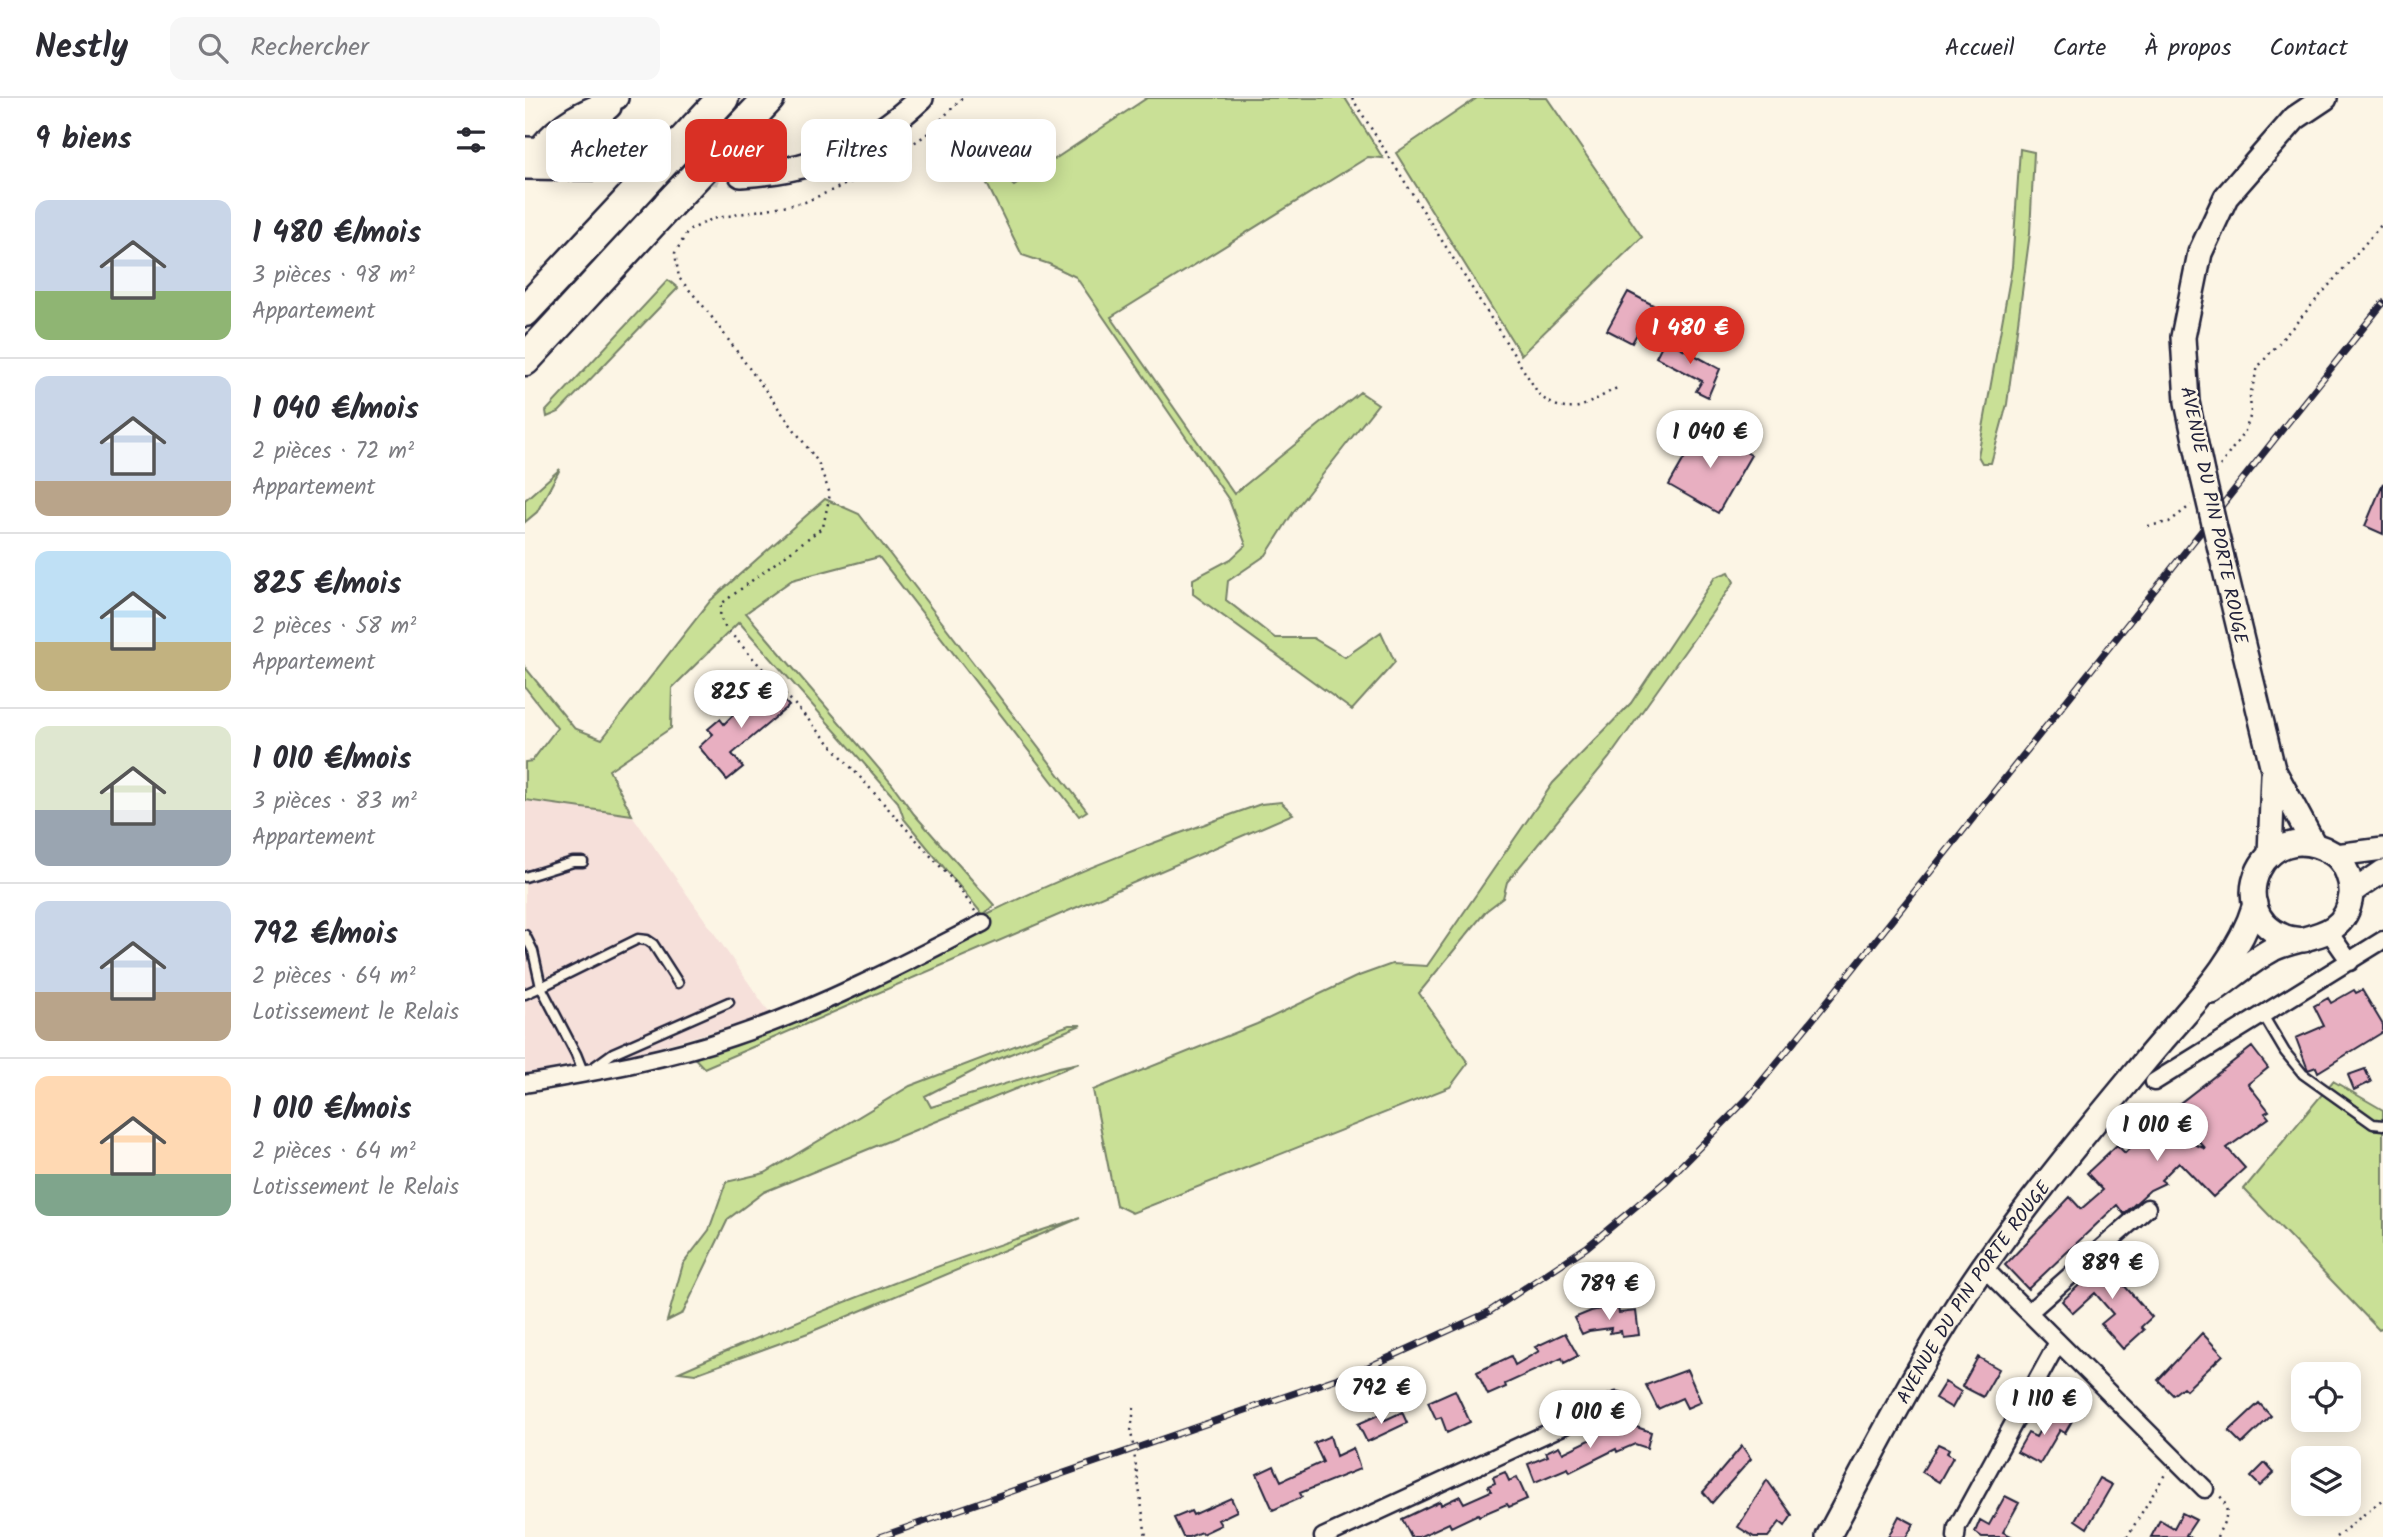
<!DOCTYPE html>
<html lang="fr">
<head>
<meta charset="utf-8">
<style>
	:root { --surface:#fff; --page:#f7f7f7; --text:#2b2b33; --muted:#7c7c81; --line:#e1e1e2; --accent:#d93025 }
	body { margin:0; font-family:Kalam,sans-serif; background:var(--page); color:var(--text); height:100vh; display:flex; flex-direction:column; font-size:26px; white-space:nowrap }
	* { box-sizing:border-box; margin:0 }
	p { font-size:23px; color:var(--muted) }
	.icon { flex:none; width:38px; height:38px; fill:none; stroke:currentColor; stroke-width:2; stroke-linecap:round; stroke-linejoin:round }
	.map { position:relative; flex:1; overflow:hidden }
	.details { display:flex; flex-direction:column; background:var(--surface); width:525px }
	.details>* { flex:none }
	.hud { position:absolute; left:21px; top:21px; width:665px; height:63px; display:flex; gap:14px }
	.controls { position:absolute; left:1766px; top:1264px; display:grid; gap:14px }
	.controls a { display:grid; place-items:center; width:70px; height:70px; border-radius:14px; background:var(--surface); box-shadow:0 4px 18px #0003; font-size:35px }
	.price { position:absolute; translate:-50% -60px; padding:0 16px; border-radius:24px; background:#fff; color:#222; font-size:23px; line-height:46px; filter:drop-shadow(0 2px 4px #0008) }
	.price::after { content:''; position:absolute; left:50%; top:42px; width:21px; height:16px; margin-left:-10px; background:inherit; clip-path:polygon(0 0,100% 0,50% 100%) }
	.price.current { background:var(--accent); color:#fff }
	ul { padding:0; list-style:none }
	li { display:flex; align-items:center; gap:21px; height:175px; padding:0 35px }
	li+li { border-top:2px solid var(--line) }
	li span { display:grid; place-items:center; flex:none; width:196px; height:140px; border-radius:14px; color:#555 }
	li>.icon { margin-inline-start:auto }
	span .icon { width:84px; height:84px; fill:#fffc; stroke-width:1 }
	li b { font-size:30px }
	h2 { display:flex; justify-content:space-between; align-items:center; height:84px; padding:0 35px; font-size:30px }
	.tag { padding:0 24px; border-radius:14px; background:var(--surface); box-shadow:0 4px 18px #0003; font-size:24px; line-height:63px }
	.tag.current { background:var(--accent); color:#fff }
	header { display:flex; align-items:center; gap:42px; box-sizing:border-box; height:98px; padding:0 35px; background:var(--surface); border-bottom:2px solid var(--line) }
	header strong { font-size:33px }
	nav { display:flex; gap:38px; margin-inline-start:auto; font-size:24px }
	.search { width:490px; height:63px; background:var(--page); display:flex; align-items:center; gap:18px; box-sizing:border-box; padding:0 24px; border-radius:14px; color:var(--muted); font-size:26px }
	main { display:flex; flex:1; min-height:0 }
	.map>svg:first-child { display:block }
	.built { fill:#f6e0da }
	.green { fill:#c9e096; stroke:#768168; stroke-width:2 }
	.building { fill:#e8afc1; stroke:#22223b; stroke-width:2 }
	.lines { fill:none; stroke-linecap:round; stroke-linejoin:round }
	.secondary-tunnel { stroke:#d0cbc3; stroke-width:23; stroke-dasharray:23 11; stroke-linecap:butt }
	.service-casing { stroke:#22223b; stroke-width:13 }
	.minor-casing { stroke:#22223b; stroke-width:21 }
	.tertiary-casing { stroke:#22223b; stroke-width:26 }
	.secondary-casing { stroke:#22223b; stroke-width:28 }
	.motorway-casing { stroke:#22223b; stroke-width:35 }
	.path { stroke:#22223b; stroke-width:2.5; stroke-dasharray:2 5; stroke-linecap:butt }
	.service { stroke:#fcf5e5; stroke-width:8 }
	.minor { stroke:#fcf5e5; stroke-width:16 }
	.tertiary { stroke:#fcf5e5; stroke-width:21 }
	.secondary { stroke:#fcf5e5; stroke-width:23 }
	.motorway { stroke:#fcf5e5; stroke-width:30 }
	.rail-casing { stroke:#22223b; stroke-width:7 }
	.rail { stroke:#fcf5e5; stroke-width:4.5; stroke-dasharray:13; stroke-linecap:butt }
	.secondary-bridge-casing { stroke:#22223b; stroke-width:28; stroke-linecap:butt }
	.motorway-bridge-casing { stroke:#22223b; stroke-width:35; stroke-linecap:butt }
	.secondary-bridge { stroke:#fcf5e5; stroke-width:23 }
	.motorway-bridge { stroke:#fcf5e5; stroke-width:30 }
	.labels { text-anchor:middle; stroke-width:5; stroke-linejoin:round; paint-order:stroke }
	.street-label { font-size:19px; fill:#22223b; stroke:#fcf5e5 }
</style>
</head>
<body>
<header>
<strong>Nestly</strong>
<div class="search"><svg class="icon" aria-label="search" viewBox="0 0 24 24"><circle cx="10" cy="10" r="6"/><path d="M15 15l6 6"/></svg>Rechercher</div>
<nav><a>Accueil</a><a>Carte</a><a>À propos</a><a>Contact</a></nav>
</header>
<main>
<section class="details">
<h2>9 biens<svg class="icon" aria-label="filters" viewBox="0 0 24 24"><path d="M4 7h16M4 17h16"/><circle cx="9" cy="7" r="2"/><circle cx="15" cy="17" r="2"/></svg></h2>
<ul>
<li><span style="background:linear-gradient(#c9d6e8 65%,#8fb573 0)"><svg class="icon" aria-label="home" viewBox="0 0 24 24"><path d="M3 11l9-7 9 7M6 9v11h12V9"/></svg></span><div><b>1 480 €/mois</b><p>3 pièces · 98 m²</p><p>Appartement</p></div></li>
<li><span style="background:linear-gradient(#c9d6e8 75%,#b9a48a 0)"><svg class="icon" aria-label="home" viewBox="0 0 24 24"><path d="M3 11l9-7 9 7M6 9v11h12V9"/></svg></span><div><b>1 040 €/mois</b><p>2 pièces · 72 m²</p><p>Appartement</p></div></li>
<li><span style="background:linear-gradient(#bfe0f5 65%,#c2b280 0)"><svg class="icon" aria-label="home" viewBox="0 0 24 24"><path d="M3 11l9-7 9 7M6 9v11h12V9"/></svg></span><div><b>825 €/mois</b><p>2 pièces · 58 m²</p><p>Appartement</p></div></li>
<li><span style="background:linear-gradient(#dfe7d0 60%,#9aa5b1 0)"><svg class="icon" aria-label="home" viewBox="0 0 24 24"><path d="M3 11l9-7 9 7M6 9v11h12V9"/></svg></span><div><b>1 010 €/mois</b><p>3 pièces · 83 m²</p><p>Appartement</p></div></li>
<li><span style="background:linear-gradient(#c9d6e8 65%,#b9a48a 0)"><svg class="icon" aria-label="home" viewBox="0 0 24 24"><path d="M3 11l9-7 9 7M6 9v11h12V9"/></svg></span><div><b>792 €/mois</b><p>2 pièces · 64 m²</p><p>Lotissement le Relais</p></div></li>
<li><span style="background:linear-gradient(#ffd9b3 70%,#7fa58c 0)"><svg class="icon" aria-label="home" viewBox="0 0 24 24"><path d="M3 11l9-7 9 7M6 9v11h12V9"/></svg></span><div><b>1 010 €/mois</b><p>2 pièces · 64 m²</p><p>Lotissement le Relais</p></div></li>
</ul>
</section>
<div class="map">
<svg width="1858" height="1439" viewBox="0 0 1858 1439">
	<rect width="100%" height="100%" fill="#fcf5e5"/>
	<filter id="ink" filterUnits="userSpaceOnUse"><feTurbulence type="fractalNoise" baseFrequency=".0143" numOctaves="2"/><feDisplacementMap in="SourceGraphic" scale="14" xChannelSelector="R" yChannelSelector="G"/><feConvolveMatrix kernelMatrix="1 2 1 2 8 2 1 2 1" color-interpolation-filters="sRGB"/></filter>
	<g filter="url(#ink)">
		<path class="built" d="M0 702 107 717 246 917 90 961 38 968 0 977Z"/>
		<path class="green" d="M622 0H820L858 60 843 59 586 219 709 396 835 294 853 306 769 413 741 457 703 483 701 502 750 540H788L820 559 856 534 870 564 827 612 668 496V481L706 461 721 447 704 402 551 179 524 166 497 157 442 45 489 88Z
			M952 0H1022L1117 139 996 257 871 55Z
			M1495 51 1509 54 1505 135 1482 306 1466 365H1457L1453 358 1487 169Z
			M143 182 153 190 34 314 22 319 21 313Z
			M35 371 12 414 0 424V402Z
			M300 401 334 416 562 713 554 718 354 459 267 482 221 515 367 686 389 716 469 807 458 817 379 721 373 704 214 524 147 590 146 630 84 672 107 717 0 702V664L7 663 32 630 0 589V569L49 630 77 641 186 502Z
			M1204 474 1209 484 1084 660 982 784 978 800 961 813 894 895 943 965 925 989 607 1115 591 1107 568 992 732 926 831 879 867 866 902 868 1028 685 1106 605 1190 479Z
			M756 704 768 716 179 970 165 955 458 833 462 816C551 772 643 739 736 706Z
			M544 927H556L466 964 400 998 406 1009 534 969 554 965 239 1094 203 1121 158 1215 142 1223 158 1166 184 1132 201 1084 240 1075 385 988Z
			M1808 983 1858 1012V1230L1854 1232 1719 1091Z
			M555 1120 283 1235 170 1276 154 1274C285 1216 418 1163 555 1120Z"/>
		<path class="building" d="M1103 194 1128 207 1107 245 1082 232Z
			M1140 241 1195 271 1183 299 1171 293 1177 283 1131 259Z
			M1177 329 1226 357 1193 415 1144 387Z
			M1858 385V436L1840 428Z
			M240 589 247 597 251 594 264 608 207 656 218 669 202 682 174 649 188 636 183 631 195 621 199 626 233 592Z
			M1829 892 1831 895 1837 892 1858 927V934L1793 974 1791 969 1783 972 1771 940 1799 928 1789 908 1803 900 1806 905Z
			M1727 949 1743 970 1723 986 1744 1013 1740 1015 1744 1020 1702 1050 1720 1070 1688 1099 1654 1064 1636 1082 1640 1085 1625 1092 1599 1116 1592 1107 1503 1191 1480 1167 1545 1099 1556 1111 1578 1092 1562 1075 1592 1047 1600 1055 1626 1028 1681 1051 1646 1012Z
			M1840 971 1846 984 1829 992 1823 977Z
			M1593 1151 1604 1163 1590 1177 1627 1219 1616 1229 1619 1232 1598 1251 1576 1226 1588 1216 1570 1195 1548 1215 1537 1203Z
			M1084 1209 1085 1211 1093 1210 1094 1215 1111 1213 1114 1237 1097 1239 1096 1233 1085 1235 1086 1230 1064 1233 1057 1236 1049 1220 1066 1213Z
			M1040 1235 1053 1258 1039 1265 1037 1260 980 1286 981 1289 963 1297 952 1274 986 1258 990 1267 1014 1253 1010 1249Z
			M1677 1235 1698 1257 1661 1292 1658 1289 1648 1297 1633 1282Z
			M1453 1259 1474 1271 1458 1299 1437 1288Z
			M1162 1272 1176 1304 1162 1310 1157 1300 1133 1311 1121 1287Z
			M1420 1284 1436 1294 1427 1310 1410 1300Z
			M930 1292 945 1324 922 1335 916 1319 911 1321 903 1304Z
			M1734 1305 1746 1318 1717 1346 1704 1333Z
			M1526 1312 1547 1323 1540 1335 1535 1332 1515 1366 1492 1354 1503 1335 1511 1339Z
			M877 1314 882 1325 842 1344 833 1326 858 1315 860 1322Z
			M1094 1323 1126 1334 1122 1350 1110 1346 1092 1354 1091 1351 1045 1374 1043 1370 1010 1384 1003 1366 1023 1358 1021 1354 1034 1348 1038 1355 1069 1340 1071 1333Z
			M805 1338 811 1358 828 1350 835 1371 775 1395 777 1399 748 1412 732 1376 749 1368 756 1383 798 1364 789 1345Z
			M1413 1346 1424 1351 1422 1355 1428 1359 1414 1384 1397 1374Z
			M1217 1348 1226 1361 1187 1405 1178 1394Z
			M1740 1365 1749 1375 1735 1388 1726 1379Z
			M980 1374 984 1383 992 1379 1002 1401 984 1409 982 1406 954 1418 953 1416 926 1429 924 1425 894 1439H886L877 1421 915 1403 916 1407 935 1398 939 1405 966 1393 963 1388 970 1385 968 1379Z
			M1574 1380 1587 1387 1562 1430 1550 1422Z
			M1242 1382 1267 1417 1260 1428 1255 1424 1243 1439H1229L1213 1429Z
			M1480 1398 1494 1405 1478 1434 1488 1439H1457L1450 1434 1455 1422 1464 1427Z
			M706 1400 712 1413 693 1422 696 1427 677 1436 676 1434 664 1439H658L649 1420 666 1413 668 1417Z
			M1657 1415 1671 1422 1661 1437 1664 1439H1626L1635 1422 1649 1430Z
			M1374 1418 1389 1426 1381 1439H1363Z"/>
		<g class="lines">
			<path class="secondary-tunnel" d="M69 70 216 77"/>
			<defs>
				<path id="service" d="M0 779 48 764H58
					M0 837 8 853 16 889 113 841 122 842 128 846 153 885
					M0 896 16 889 51 956 59 976 88 955 204 904
					M1738 917 1760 954 1778 976 1848 1026 1858 1027"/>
				<path id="minor" d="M1804 834 1825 864
					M1629 984 1858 842
					M0 986C69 974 140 962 207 939 294 910 377 867 458 825
					M1458 1169 1680 1391
					M1504 1214 1622 1110
					M798 1439 1092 1303
					M1431 1439 1432 1429 1533 1244"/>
				<path id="tertiary" d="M13 51C37 22 57 13 92 0
					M50 52 61 29 85 9
					M1811 757 1858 751
					M1826 795 1858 773"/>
				<g id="secondary">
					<path d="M0 51 110 55"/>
					<path d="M0 69 69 70"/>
					<path d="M216 77C289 73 344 49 396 0"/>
					<path d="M1677 375 1662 304 1658 239 1675 155 1701 99 1770 20 1800 0"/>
					<path d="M1699 468 1748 671 1788 745"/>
					<path d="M1745 757 1748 677"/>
					<path d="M1687 894C1707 880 1727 862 1748 851 1779 836 1821 843 1826 797 1827 783 1820 763 1807 755 1738 714 1697 813 1758 838 1764 841 1772 841 1779 842"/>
					<path id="s1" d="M1303 1439C1352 1348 1399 1254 1458 1169 1510 1095 1568 1026 1625 957 1664 910 1712 866 1730 806"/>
				</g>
				<path id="motorway" d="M171 29 198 0
					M215 31 244 0
					M0 213 103 103
					M0 262 144 106"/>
			</defs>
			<use href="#service" class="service-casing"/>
			<use href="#minor" class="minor-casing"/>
			<use href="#tertiary" class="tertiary-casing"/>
			<use href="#secondary" class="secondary-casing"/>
			<use href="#motorway" class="motorway-casing"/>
			<path class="path" d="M437 0 401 37 333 81 280 104 187 121 163 133 150 155 154 180 180 210 293 364 305 396 298 429 196 506 195 519 200 529 431 786 450 813
				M827 0 1015 298C1047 322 1060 306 1092 290
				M1695 368 1720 333 1726 316 1725 297 1733 269 1858 125
				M1623 428 1644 424 1666 407
				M609 1310 606 1333 621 1439
				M1602 1439 1642 1373
				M1692 1439C1699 1422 1708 1415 1695 1398
				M1811 1439 1858 1401"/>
			<use href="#service" class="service"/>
			<use href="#minor" class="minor"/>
			<use href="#tertiary" class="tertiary"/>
			<use href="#secondary" class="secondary"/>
			<use href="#motorway" class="motorway"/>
			<defs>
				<path id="rail" d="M355 1439 839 1271 962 1215 1062 1149 1140 1084 1223 1000 1293 915 1858 205"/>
			</defs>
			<use href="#rail" class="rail-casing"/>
			<use href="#rail" class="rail"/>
			<defs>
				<path id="secondary-bridge" d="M1677 375 1699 468"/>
				<path id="motorway-bridge" d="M103 103 171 29
					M144 106 215 31"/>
			</defs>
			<use href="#secondary-bridge" class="secondary-bridge-casing"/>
			<use href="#motorway-bridge" class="motorway-bridge-casing"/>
			<use href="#secondary-bridge" class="secondary-bridge"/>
			<use href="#motorway-bridge" class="motorway-bridge"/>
		</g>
	</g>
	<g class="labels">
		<g class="street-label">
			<text transform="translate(1690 417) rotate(78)" y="7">AVENUE DU PIN PORTE ROUGE</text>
			<text dy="7" stroke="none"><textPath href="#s1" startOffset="285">AVENUE DU PIN PORTE ROUGE</textPath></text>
		</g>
	</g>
</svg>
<div class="controls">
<a><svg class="icon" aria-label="locate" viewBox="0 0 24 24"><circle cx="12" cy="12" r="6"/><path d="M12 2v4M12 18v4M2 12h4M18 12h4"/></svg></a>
<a><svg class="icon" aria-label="layers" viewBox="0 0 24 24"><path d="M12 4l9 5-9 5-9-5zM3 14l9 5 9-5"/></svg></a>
</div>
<b class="price current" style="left:1165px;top:268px">1 480 €</b>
<b class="price" style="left:1185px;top:372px">1 040 €</b>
<b class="price" style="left:216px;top:632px">825 €</b>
<b class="price" style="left:1632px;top:1065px">1 010 €</b>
<b class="price" style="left:1587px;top:1203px">889 €</b>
<b class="price" style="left:1084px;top:1224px">789 €</b>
<b class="price" style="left:856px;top:1328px">792 €</b>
<b class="price" style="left:1519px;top:1339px">1 110 €</b>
<b class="price" style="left:1065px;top:1352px">1 010 €</b>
<div class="hud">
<a class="tag">Acheter</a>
<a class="tag current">Louer</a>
<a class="tag">Filtres</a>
<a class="tag">Nouveau</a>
</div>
</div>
</main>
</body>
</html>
